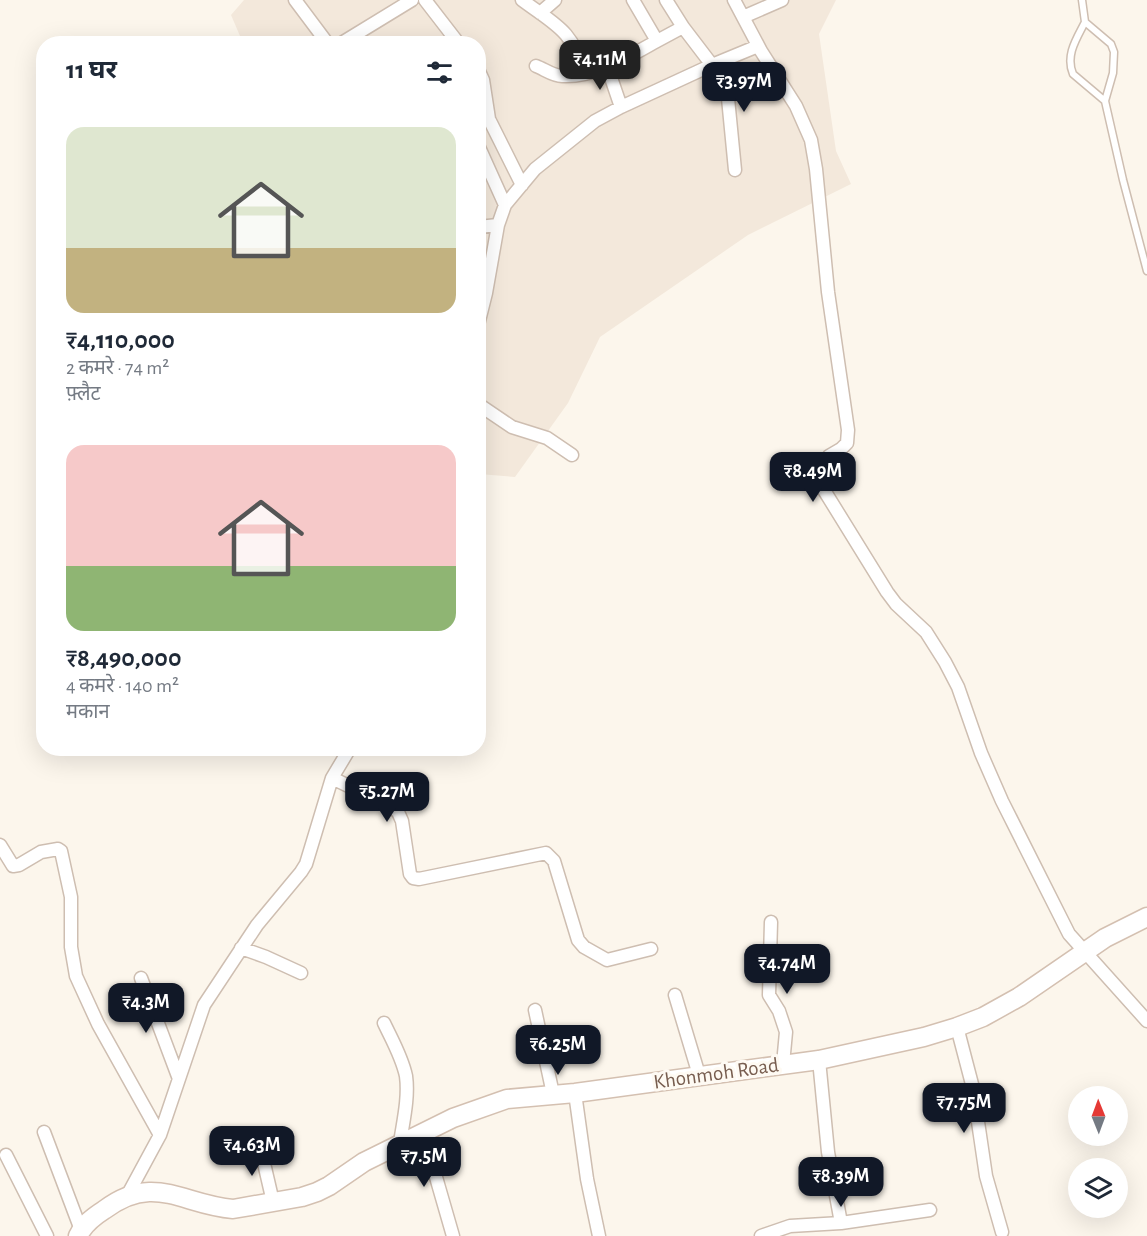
<!DOCTYPE html>
<html lang="hi">
<head>
<meta charset="utf-8">
<style>
	:root { --surface:#fff; --page:#f6f6f7; --text:#1f2937; --muted:#747a83; --accent:#111827 }
	body { margin:0; font-family:"Alegreya Sans","Noto Sans Devanagari",sans-serif; background:var(--page); color:var(--text); height:100vh; display:flex; flex-direction:column; font-size:22px; white-space:nowrap }
	* { box-sizing:border-box; margin:0 }
	p { font-size:20px; color:var(--muted) }
	.icon { flex:none; width:33px; height:33px; fill:none; stroke:currentColor; stroke-width:2; stroke-linecap:round; stroke-linejoin:round }
	.map { position:relative; flex:1; overflow:hidden }
	.details { position:absolute; left:36px; top:36px; width:450px; height:720px; display:flex; flex-direction:column; background:var(--surface); border-radius:24px; box-shadow:0 6px 24px #0002 }
	.details>* { flex:none }
	.needle { width:39px; rotate:359deg }
	.tools { position:absolute; left:1068px; top:1086px; display:grid; gap:12px }
	.tools a { display:grid; place-items:center; width:60px; height:60px; border-radius:50%; background:var(--surface); box-shadow:0 6px 24px #0002; font-size:30px }
	.price { position:absolute; translate:-50% -51px; padding:0 14px; border-radius:12px; background:var(--accent); color:#fff; font-size:20px; line-height:39px; filter:drop-shadow(0 2px 3px #0008) }
	.price::after { content:''; position:absolute; left:50%; top:36px; width:18px; height:14px; margin-left:-9px; background:inherit; clip-path:polygon(0 0,100% 0,50% 100%) }
	.price.on { background:#222; color:#fff }
	ul { padding:0; list-style:none }
	li { display:grid; align-content:center; gap:12px; height:318px; padding:0 30px }
	li span { display:grid; place-items:center; height:186px; border-radius:18px; color:#555 }
	li>.icon { margin-inline-start:auto }
	span .icon { width:108px; height:108px; fill:#fffc; stroke-width:1 }
	li b { font-size:26px }
	h2 { display:flex; justify-content:space-between; align-items:center; height:72px; padding:0 30px; font-size:26px }
	.map>svg:first-child { display:block }
	.residential { fill:#f3e8db }
	.lines { fill:none; stroke-linecap:round; stroke-linejoin:round }
	.lane-casing { stroke:#cebeb1; stroke-width:9 }
	.street-casing { stroke:#cebeb1; stroke-width:15 }
	.secondary-casing { stroke:#d4c0b1; stroke-width:21 }
	.lane { stroke:#fff; stroke-width:6 }
	.street { stroke:#fff; stroke-width:12 }
	.secondary { stroke:#fff; stroke-width:18 }
	.labels { text-anchor:middle; stroke-width:6; stroke-linejoin:round; paint-order:stroke }
	.street-label { font-size:21px; fill:#775d4f; stroke:#fefaf3 }
</style>
</head>
<body>
<div class="map">
<svg width="1147" height="1236" viewBox="0 0 1147 1236">
	<rect width="100%" height="100%" fill="#fcf6ec"/>
	<path class="residential" d="M244 0H836L819 34 836 151 851 184 748 235 600 337 568 403 515 477 479 474 478 44 243 43 231 15Z"/>
	<g class="lines">
		<defs>
			<path id="lane" d="M1082 0 1085 22 1111 44 1114 52 1113 73 1105 101 1123 180 1147 271
				M1085 22C1077 38 1065 55 1073 74L1105 101"/>
			<path id="street" d="M295 0 328 44
				M425 0 459 44
				M522 0C557 26 571 29 585 73
				M633 0 657 41 683 27 712 65
				M666 0 683 27
				M734 0 761 51 796 106 811 140 816 169 828 292 848 430 847 443 841 449 829 456 819 476V482L887 592 896 604 926 632 945 662 958 687 981 753 1002 801 1069 934 1147 1021
				M540 13 555 0
				M743 17 782 0
				M340 44 412 0
				M722 61 727 88 735 170
				M536 66C544 69 553 76 562 76 595 78 630 56 657 41
				M607 66 621 107
				M478 69 483 80 489 119 522 185
				M478 145 505 205
				M478 227 498 225
				M478 325 486 293 498 225 505 205 535 169 595 121 621 107 712 65 758 46
				M478 404 512 427 547 438 572 455
				M332 778 390 806 398 812 402 821 410 874 413 878 419 879 546 853 554 861 578 940 584 947 607 960 651 949
				M0 845 13 866 19 865 41 852 58 849 61 851 71 897V947L76 976 98 1024 160 1135
				M771 922 769 995 779 1011 786 1032 783 1064
				M241 948 266 957 301 973
				M141 978 179 1079
				M675 995 699 1075
				M535 1010 553 1094
				M384 1023C392 1040 402 1057 406 1076 409 1098 403 1122 400 1143
				M957 1027 973 1088 986 1176 1002 1232
				M819 1060 828 1152 841 1223
				M575 1093 587 1179 599 1236
				M44 1132 81 1230
				M423 1132 453 1236
				M260 1146 273 1202
				M6 1155 47 1236
				M127 1196 160 1135 204 1005 257 925 301 872 306 864 332 778 350 748
				M761 1236 790 1226 841 1223 930 1210"/>
			<path id="secondary" d="M78 1236C84 1224 93 1217 104 1210 154 1172 182 1205 233 1209L302 1197 317 1192 329 1186 364 1162 453 1118 507 1099 575 1093 819 1060 924 1037 957 1027 983 1017 1019 997 1105 938 1147 917"/>
		</defs>
		<use href="#lane" class="lane-casing"/>
		<use href="#street" class="street-casing"/>
		<use href="#secondary" class="secondary-casing"/>
		<use href="#lane" class="lane"/>
		<use href="#street" class="street"/>
		<use href="#secondary" class="secondary"/>
	</g>
	<g class="labels">
		<g class="street-label">
			<text transform="translate(716 1073) rotate(-8)" y="7">Khonmoh Road</text>
		</g>
	</g>
</svg>
<div class="tools">
<a><svg class="needle" viewBox="-14 -14 28 28"><path d="M0-13l5 13h-10z" fill="#e53935"/><path d="M0 13l5-13h-10z" fill="#747a83"/></svg></a>
<a><svg class="icon" aria-label="layers" viewBox="0 0 24 24"><path d="M12 4l9 5-9 5-9-5zM3 14l9 5 9-5"/></svg></a>
</div>
<b class="price on" style="left:600px;top:91px">₹4.11M</b>
<b class="price" style="left:744px;top:113px">₹3.97M</b>
<b class="price" style="left:813px;top:503px">₹8.49M</b>
<b class="price" style="left:387px;top:823px">₹5.27M</b>
<b class="price" style="left:787px;top:995px">₹4.74M</b>
<b class="price" style="left:146px;top:1034px">₹4.3M</b>
<b class="price" style="left:558px;top:1076px">₹6.25M</b>
<b class="price" style="left:964px;top:1134px">₹7.75M</b>
<b class="price" style="left:252px;top:1177px">₹4.63M</b>
<b class="price" style="left:424px;top:1188px">₹7.5M</b>
<b class="price" style="left:841px;top:1208px">₹8.39M</b>
<section class="details">
<h2>11 घर<svg class="icon" aria-label="filters" viewBox="0 0 24 24"><path d="M4 7h16M4 17h16"/><circle cx="9" cy="7" r="2"/><circle cx="15" cy="17" r="2"/></svg></h2>
<ul>
<li><span style="background:linear-gradient(#dfe7d0 65%,#c2b280 0)"><svg class="icon" aria-label="home" viewBox="0 0 24 24"><path d="M3 11l9-7 9 7M6 9v11h12V9"/></svg></span><div><b>₹4,110,000</b><p>2 कमरे · 74 m²</p><p>फ़्लैट</p></div></li>
<li><span style="background:linear-gradient(#f6c9c9 65%,#8fb573 0)"><svg class="icon" aria-label="home" viewBox="0 0 24 24"><path d="M3 11l9-7 9 7M6 9v11h12V9"/></svg></span><div><b>₹8,490,000</b><p>4 कमरे · 140 m²</p><p>मकान</p></div></li>
</ul>
</section>
</div>
</body>
</html>
